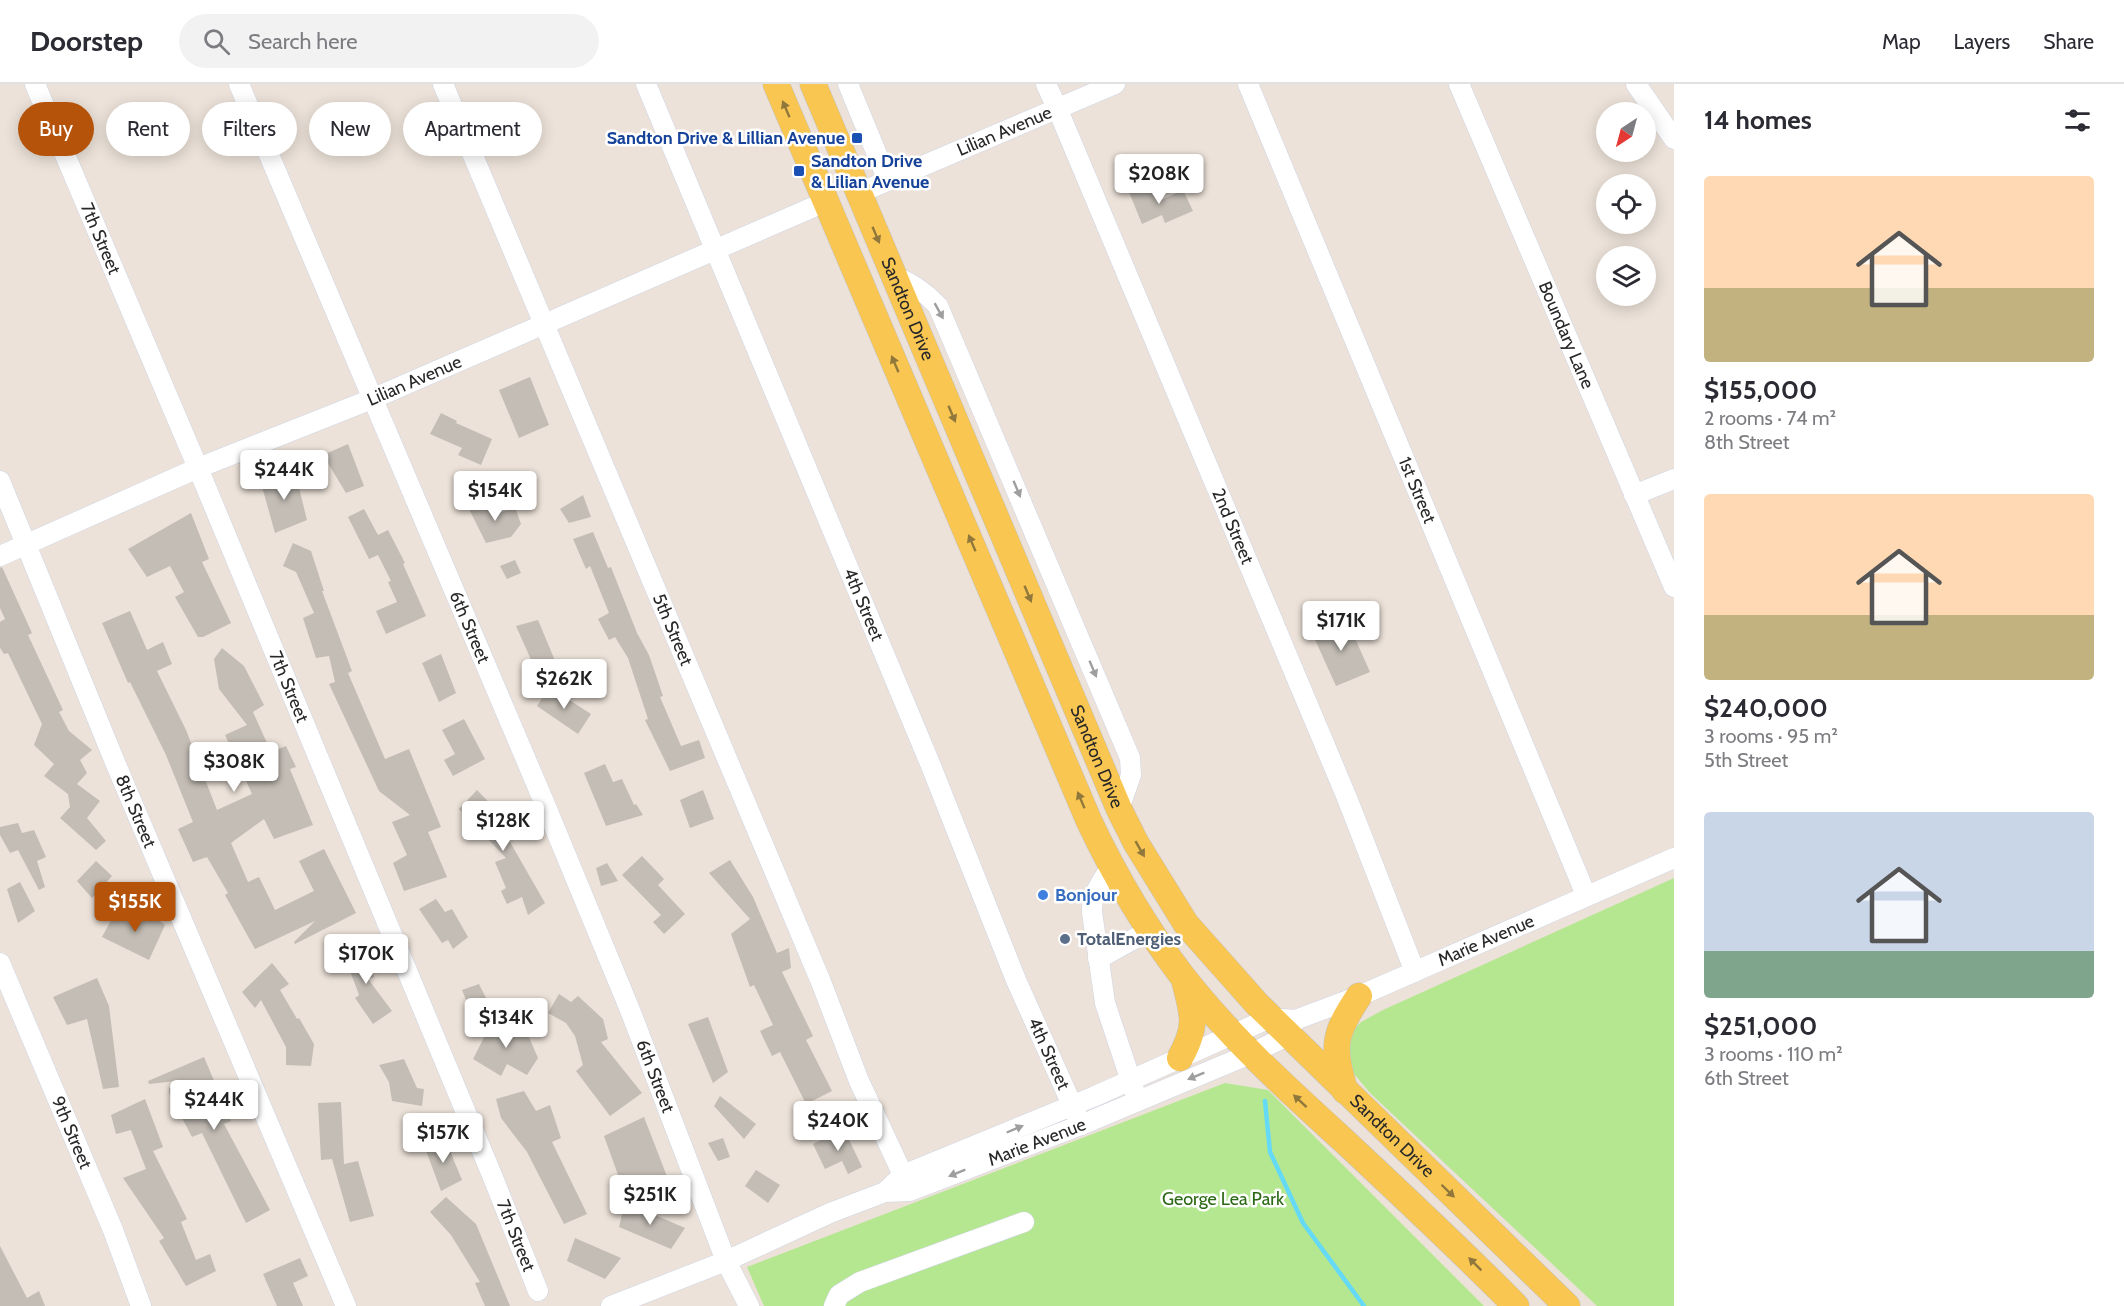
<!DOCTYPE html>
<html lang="en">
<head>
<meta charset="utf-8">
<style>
	:root { --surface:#fff; --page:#f2f2f3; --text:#2b2b33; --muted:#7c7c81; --line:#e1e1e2; --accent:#b45309 }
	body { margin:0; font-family:Cabin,sans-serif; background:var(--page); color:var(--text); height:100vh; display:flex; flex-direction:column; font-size:22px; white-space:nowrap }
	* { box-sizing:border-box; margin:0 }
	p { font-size:20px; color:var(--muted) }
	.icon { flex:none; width:33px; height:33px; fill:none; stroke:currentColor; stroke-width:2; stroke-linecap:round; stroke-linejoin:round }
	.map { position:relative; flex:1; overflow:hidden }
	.side { display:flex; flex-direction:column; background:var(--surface); width:450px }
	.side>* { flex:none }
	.guide { position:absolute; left:18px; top:18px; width:570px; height:54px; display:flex; gap:12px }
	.needle { width:39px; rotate:216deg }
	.tools { position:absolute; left:1596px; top:18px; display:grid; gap:12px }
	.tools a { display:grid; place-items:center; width:60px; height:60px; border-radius:50%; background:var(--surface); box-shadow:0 3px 15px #0003; font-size:30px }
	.price { position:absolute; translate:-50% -51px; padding:0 14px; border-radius:6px; background:#fff; color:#222; font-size:20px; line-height:39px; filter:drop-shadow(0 2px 3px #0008) }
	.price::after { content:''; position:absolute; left:50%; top:36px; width:18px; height:14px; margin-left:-9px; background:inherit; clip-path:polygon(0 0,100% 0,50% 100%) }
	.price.on { background:var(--accent); color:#fff }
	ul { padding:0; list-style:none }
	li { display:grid; align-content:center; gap:12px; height:318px; padding:0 30px }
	li span { display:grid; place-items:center; height:186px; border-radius:6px; color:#555 }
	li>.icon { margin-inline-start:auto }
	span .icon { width:108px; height:108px; fill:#fffc; stroke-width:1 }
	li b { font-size:26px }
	h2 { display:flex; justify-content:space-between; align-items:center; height:72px; padding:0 30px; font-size:26px }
	.tag { padding:0 21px; border-radius:27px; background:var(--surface); box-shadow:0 3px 15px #0003; font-size:21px; line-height:54px }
	.tag.on { background:var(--accent); color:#fff }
	header { display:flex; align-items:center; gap:36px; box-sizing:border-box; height:84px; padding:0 30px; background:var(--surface); border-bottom:2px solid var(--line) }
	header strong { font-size:28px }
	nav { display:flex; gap:33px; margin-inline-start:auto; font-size:21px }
	.search { width:420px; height:54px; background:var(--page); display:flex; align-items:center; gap:15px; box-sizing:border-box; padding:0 21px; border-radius:33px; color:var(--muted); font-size:22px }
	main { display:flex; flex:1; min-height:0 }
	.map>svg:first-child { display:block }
	.green { fill:#b5e791 }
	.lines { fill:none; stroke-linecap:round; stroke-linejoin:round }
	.stream { stroke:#64daf6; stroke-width:4.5 }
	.building { fill:#c3bdb5 }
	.minor-casing { stroke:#ced4e3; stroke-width:21 }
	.major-casing { stroke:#c3c3c3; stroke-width:27 }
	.minor { stroke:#fff; stroke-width:20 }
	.major { stroke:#f9c651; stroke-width:26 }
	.oneway { fill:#90773c }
	.oneway2 { fill:#9e9e9e }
	.transit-dot { fill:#1a4fb4; stroke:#fff; stroke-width:2 }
	.shop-dot { fill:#3f7fe0; stroke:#fff; stroke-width:2 }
	.service-dot { fill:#5c6f8a; stroke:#fff; stroke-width:2 }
	.labels { text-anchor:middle; stroke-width:5; stroke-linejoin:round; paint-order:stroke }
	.street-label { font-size:18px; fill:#282828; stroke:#fff }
	.transit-label { font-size:18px; font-weight:bold; fill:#164399; stroke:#fff; text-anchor:end }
	.shop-label { font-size:18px; font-weight:bold; fill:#366cbe; stroke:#fff; text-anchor:start }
	.service-label { font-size:18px; font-weight:bold; fill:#4e5e75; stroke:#fff; text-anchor:start }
	.park-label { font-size:18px; fill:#2c6915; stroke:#fff }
</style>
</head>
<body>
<header>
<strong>Doorstep</strong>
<div class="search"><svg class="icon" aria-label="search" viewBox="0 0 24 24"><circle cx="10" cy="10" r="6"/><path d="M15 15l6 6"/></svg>Search here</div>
<nav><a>Map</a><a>Layers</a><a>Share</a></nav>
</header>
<main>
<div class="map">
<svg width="1674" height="1222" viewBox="0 0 1674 1222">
	<rect width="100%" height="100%" fill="#ece2d9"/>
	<path class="green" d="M1674 794V1222H1597L1370 1009 1350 985 1346 965 1350 949 1361 938 1383 926Z
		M1225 999 1268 1006 1484 1222H764L747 1183Z"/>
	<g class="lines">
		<path class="stream" d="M1265 1017 1270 1068 1303 1139 1364 1222"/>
	</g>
	<path class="building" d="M1149 100 1157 118 1183 106 1193 127 1165 139 1162 131 1142 140 1129 108Z
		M530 293 549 341 519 354 499 306Z
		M441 329 457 337 456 339 492 355 481 381 458 371 462 364 430 350Z
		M348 360 364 402 346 409 323 371Z
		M294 384 307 436 275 449 261 399Z
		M583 411 591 433 569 439 560 425Z
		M493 417 499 429 515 423 521 440 511 453 486 459 469 425Z
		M364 425 378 451 388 446 405 479 403 480 426 532 386 550 376 527 397 518 388 498 391 497 378 471 369 475 348 433Z
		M191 429 209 475 202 478 231 539 203 553H198L175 513 184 508 170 482 147 493 128 465Z
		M593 448 608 484 611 483 637 549 649 571 663 612 660 613 681 662 699 656 705 674 670 687 645 636 648 635 628 574 615 553 609 556 598 535 609 529 590 482 586 485 573 455Z
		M293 459 311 467 324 507H322L352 587 348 589 385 675 409 665 441 743 428 748 447 793 404 807 393 779 407 771 392 738 410 731 379 707 329 600 335 598 329 572 316 574 303 534 314 529 296 488 283 482Z
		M515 476 521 489 507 495 500 482Z
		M2 483 32 549 28 551 63 626 59 628 69 647 92 666 80 676 87 689 77 700 100 717 87 734 106 757 96 766 60 734 70 723 68 710 44 692 54 680 34 661 42 640 8 569 4 570 0 564V538L5 535 0 524V484Z
		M130 527 147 566 163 558 172 580 157 587 186 646 217 726 252 710 225 651 247 641 219 605 214 575 222 564 244 582 264 621 253 628 271 668 286 662 296 683 290 685 313 741 274 755 264 735 231 759 248 798 259 793 275 826 314 807 299 777 324 765 356 829 295 860 294 858 315 837 255 865 225 811 228 809 207 773 193 778 178 745 193 738 166 671 130 598 128 599 102 539Z
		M1346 534 1370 588 1336 602 1312 549Z
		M538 536 556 579 536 587 516 542Z
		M441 570 456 609 439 618 422 579Z
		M549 603 591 630 578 650 537 622Z
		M464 635 485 675 453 692 444 676 455 670 442 646Z
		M605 680 613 698 622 695 634 721 636 720 643 731 606 742 584 689Z
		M477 706 514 744 506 751 545 819 528 831 522 813 507 820 501 807 506 804 495 778 506 774 459 725Z
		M703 706 714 735 690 744 680 716Z
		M18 739 22 749 34 746 46 773 37 777 45 803 39 806 18 766 10 769 0 751V743Z
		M642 772 664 795 658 801 685 830 664 850 653 838 661 831 622 791Z
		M730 776 753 813 777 869 789 864 791 884 782 888 813 952 806 956 832 1007 806 1020 780 968 772 972 760 947 773 941 754 901 750 903 731 850 750 835 709 789Z
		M96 777 112 792 92 814 77 797Z
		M607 779 618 797 601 802 596 784Z
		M20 798 35 827 18 839 7 805Z
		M436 815 445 828 452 825 468 853 453 865 448 856 442 859 419 825Z
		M117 825 136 838 144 825 165 841 149 876 102 853Z
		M365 862 374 893 368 895 392 927 373 940 355 914 359 911 343 868Z
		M272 879 289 900 280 906 297 935 299 934 314 960 311 982 286 981V963L261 916 255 924 242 908Z
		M97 894 109 922 119 1003 103 1005 87 935 67 941 53 913Z
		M479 900 490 922 471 928 462 906Z
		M559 910 571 918 578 912 603 935 608 955 601 958 642 1009 610 1032 576 987 583 981 575 952 566 939 548 929Z
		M495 932 500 942 510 938 528 951 538 974 527 991 507 980 501 992 473 975Z
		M708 933 728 988 713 999 688 940Z
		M204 973 231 1037 224 1040 270 1126 246 1139 202 1049 192 1053 169 1009V1004L185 996 149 1000 148 997Z
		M404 975 417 1004 424 1005 422 1022 392 1017 389 998 379 981Z
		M524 1007 536 1027 550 1021 561 1054 552 1058 587 1130 564 1140 527 1068 501 1034 496 1015Z
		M720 1012 756 1040 744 1055 714 1022Z
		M145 1015 163 1063 153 1067 187 1135 181 1138 196 1176 210 1170 216 1187 186 1202 159 1157 164 1154 123 1094 146 1085 131 1046 116 1050 111 1031Z
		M341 1018 344 1080 358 1077 374 1132 350 1138 332 1075 321 1076 318 1019Z
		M644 1033 668 1095 626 1113 604 1052Z
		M844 1045 862 1083 848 1090 842 1077 825 1085 813 1060Z
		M723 1054 730 1073 718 1077 708 1059Z
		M445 1055 462 1096 441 1107 424 1061Z
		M756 1086 780 1101 768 1119 745 1102Z
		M446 1113 476 1140 510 1222H485L475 1199 480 1198 451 1151 430 1128Z
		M625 1118 685 1144 671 1165 619 1143Z
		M575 1154 621 1174 605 1195 567 1177Z
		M0 1162 27 1214 39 1207 45 1222H0Z
		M300 1174 308 1192 293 1199 303 1222H277L263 1190Z"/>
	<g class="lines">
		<defs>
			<g id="minor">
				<path id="s1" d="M35 0 198 384 494 1096 538 1207"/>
				<path id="s2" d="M239 0 544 718 630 926 726 1177 749 1222"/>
				<path id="s3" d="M443 0 821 898 859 997 903 1091"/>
				<path id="s4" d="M646 0 929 677 1016 896 1081 1041"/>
				<path d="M848 0 888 97"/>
				<path id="s5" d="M1046 0 1058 26 1347 714 1415 888"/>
				<path id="s6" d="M1248 0 1586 811"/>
				<path id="s7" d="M1459 0 1674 503"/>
				<path d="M1636 0 1674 55"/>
				<path id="s8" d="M859 109 1115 0"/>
				<path d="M894 192C912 199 925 208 938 222L1130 674 1131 691 1119 725"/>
				<path id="s9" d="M0 397 117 683 346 1222"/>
				<path d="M1634 411 1674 395"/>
				<path id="s10" d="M0 472 198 384 372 315 825 118"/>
				<path d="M1111 783C1102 797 1091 811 1092 828L1105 919 1135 1009"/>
				<path d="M1098 875 1150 846"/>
				<path id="s11" d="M0 879 113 1146 141 1222"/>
				<path id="s12" d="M885 1108 903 1091 1093 1013 1270 934 1295 936 1359 912 1674 774"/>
				<path id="s13" d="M611 1222 726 1177 830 1129 885 1108 910 1107 1081 1041 1250 970 1287 952 1294 938"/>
				<path d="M834 1222 839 1211 860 1198 1024 1138"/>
			</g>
			<g id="major">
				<path d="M776 0 1089 737C1115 792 1146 845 1183 893 1230 953 1286 1004 1342 1055 1401 1110 1460 1165 1516 1222"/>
				<path id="s14" d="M813 0 1119 725 1136 759 1186 840 1257 920 1567 1222"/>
				<path d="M1180 974C1197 943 1194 933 1185 899"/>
				<path d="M1345 1007C1332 962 1333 951 1359 912"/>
			</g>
		</defs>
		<use href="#minor" class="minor-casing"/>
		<use href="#major" class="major-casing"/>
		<use href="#minor" class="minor"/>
		<use href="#major" class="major"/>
	</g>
	<defs><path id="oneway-solid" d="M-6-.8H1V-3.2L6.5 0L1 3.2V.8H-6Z" transform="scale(1.5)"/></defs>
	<g class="oneway">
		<use href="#oneway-solid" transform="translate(786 25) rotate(-113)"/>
		<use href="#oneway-solid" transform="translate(876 151) rotate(67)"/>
		<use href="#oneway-solid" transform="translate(895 280) rotate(-113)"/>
		<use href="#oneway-solid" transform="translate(952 330) rotate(67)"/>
		<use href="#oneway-solid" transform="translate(972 459) rotate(-113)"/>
		<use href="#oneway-solid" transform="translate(1028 510) rotate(67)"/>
		<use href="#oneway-solid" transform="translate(1081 716) rotate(-113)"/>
		<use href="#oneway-solid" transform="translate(1140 765) rotate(60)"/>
		<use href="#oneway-solid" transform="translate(1300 1017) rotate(-137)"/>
		<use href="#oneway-solid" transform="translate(1448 1107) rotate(44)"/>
		<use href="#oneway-solid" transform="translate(1475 1180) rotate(-135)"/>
	</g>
	<g class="oneway2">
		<use href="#oneway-solid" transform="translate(939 227) rotate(61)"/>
		<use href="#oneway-solid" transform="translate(1017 405) rotate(67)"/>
		<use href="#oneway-solid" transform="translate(1093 585) rotate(67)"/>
		<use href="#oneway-solid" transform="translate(1196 992) rotate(158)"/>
		<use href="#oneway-solid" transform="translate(1015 1045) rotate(-23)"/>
		<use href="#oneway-solid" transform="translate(957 1089) rotate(158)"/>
	</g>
	<g class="transit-dot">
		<rect x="851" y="48" width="12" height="12" rx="3"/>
		<rect x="793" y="81" width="12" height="12" rx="3"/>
	</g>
	<circle class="shop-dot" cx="1043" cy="811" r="6"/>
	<circle class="service-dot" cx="1065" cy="855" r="6"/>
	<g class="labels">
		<g class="street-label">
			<text dy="6" stroke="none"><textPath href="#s8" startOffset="158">Lilian Avenue</textPath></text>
			<text dy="6" stroke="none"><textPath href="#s1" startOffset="168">7th Street</textPath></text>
			<text dy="6" stroke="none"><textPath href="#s14" startOffset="244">Sandton Drive</textPath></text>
			<text dy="6" stroke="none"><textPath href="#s7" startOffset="273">Boundary Lane</textPath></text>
			<text dy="6" stroke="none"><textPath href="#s10" startOffset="450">Lilian Avenue</textPath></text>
			<text dy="6" stroke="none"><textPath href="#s6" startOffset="440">1st Street</textPath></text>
			<text dy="6" stroke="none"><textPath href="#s5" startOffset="480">2nd Street</textPath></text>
			<text dy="6" stroke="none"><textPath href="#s4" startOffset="564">4th Street</textPath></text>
			<text dy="6" stroke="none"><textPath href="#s2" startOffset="590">6th Street</textPath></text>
			<text dy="6" stroke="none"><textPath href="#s3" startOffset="592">5th Street</textPath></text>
			<text dy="6" stroke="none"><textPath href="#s1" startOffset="654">7th Street</textPath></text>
			<text dy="6" stroke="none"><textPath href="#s14" startOffset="730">Sandton Drive</textPath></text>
			<text dy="6" stroke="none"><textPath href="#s9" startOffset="357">8th Street</textPath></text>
			<text dy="6" stroke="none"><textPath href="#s12" startOffset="656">Marie Avenue</textPath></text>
			<text dy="6" stroke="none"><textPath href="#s4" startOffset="1050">4th Street</textPath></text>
			<text dy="6" stroke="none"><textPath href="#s2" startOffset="1076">6th Street</textPath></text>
			<text dy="6" stroke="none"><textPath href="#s11" startOffset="184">9th Street</textPath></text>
			<text dy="6" stroke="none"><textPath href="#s14" startOffset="1216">Sandton Drive</textPath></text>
			<text dy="6" stroke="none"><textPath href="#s13" startOffset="458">Marie Avenue</textPath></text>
			<text dy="6" stroke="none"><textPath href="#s1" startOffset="1248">7th Street</textPath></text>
		</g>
		<g class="transit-label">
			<text x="845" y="60">Sandton Drive &amp; Lillian Avenue</text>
			<text x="811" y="83" text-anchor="start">Sandton Drive<tspan x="811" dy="21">&amp; Lilian Avenue</tspan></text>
		</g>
		<g class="shop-label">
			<text x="1055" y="817">Bonjour</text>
		</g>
		<g class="service-label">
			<text x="1077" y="861">TotalEnergies</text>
		</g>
		<g class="park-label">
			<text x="1223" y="1121">George Lea Park</text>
		</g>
	</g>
</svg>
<div class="tools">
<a><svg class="needle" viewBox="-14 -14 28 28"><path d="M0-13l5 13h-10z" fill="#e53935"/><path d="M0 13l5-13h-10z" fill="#7c7c81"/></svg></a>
<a><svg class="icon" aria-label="locate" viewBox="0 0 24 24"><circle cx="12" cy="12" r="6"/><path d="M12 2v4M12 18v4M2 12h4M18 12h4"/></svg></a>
<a><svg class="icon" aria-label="layers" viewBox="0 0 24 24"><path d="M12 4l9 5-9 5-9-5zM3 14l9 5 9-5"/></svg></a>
</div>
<b class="price" style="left:1159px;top:121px">$208K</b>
<b class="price" style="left:284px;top:417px">$244K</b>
<b class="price" style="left:495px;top:438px">$154K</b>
<b class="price" style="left:1341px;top:568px">$171K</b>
<b class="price" style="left:564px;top:626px">$262K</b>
<b class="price" style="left:234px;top:709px">$308K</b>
<b class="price" style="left:503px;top:768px">$128K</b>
<b class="price on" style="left:135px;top:849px">$155K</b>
<b class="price" style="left:366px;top:901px">$170K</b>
<b class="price" style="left:506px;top:965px">$134K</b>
<b class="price" style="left:214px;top:1047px">$244K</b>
<b class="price" style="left:838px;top:1068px">$240K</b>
<b class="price" style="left:443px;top:1080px">$157K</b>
<b class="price" style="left:650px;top:1142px">$251K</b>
<div class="guide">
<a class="tag on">Buy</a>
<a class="tag">Rent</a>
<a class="tag">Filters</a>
<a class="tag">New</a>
<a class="tag">Apartment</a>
</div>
</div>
<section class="side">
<h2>14 homes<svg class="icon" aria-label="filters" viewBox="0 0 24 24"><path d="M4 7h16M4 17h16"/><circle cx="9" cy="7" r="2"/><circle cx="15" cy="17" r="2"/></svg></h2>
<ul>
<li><span style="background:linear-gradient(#ffd9b3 60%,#c2b280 0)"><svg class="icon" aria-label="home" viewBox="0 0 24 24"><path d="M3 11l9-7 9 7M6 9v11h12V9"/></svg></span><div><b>$155,000</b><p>2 rooms · 74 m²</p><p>8th Street</p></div></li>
<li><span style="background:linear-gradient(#ffd9b3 65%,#c2b280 0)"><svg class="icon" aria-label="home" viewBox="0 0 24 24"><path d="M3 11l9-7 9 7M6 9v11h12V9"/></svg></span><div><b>$240,000</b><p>3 rooms · 95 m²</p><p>5th Street</p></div></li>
<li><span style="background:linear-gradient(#c9d6e8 75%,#7fa58c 0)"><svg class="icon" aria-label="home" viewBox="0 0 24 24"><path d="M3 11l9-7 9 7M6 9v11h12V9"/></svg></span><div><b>$251,000</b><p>3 rooms · 110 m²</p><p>6th Street</p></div></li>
</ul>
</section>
</main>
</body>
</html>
